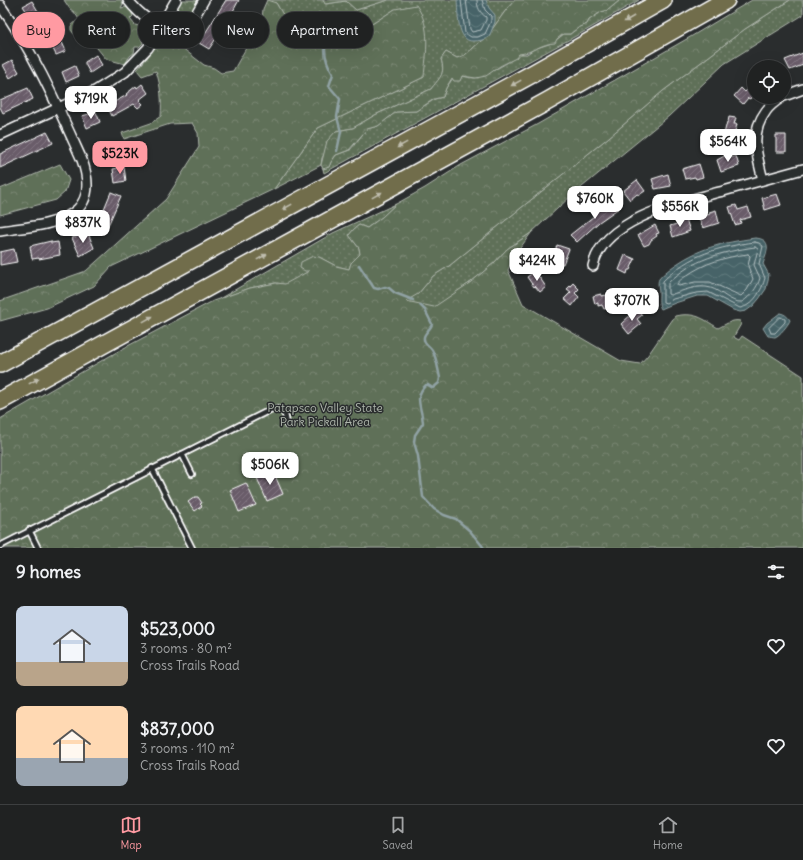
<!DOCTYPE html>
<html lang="en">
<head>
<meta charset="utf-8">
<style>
	:root { --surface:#202222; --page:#282a2a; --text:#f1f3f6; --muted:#a2a4a5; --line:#3d3f40; --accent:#ff9aa2 }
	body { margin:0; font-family:Delius,sans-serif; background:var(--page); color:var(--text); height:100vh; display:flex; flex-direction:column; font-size:15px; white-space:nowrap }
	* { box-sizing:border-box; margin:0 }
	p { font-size:13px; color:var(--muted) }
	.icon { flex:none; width:22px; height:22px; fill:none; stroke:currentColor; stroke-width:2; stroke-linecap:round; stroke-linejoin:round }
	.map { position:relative; height:548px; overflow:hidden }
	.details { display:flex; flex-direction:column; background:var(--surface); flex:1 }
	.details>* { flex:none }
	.guide { position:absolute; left:12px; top:12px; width:400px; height:36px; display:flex; gap:8px }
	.fabs { position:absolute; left:747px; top:60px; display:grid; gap:8px }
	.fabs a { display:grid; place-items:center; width:44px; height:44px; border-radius:50%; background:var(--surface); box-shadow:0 4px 16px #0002,0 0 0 1px var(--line); font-size:20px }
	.price { position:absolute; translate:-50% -34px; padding:0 9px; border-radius:8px; background:#fff; color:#222; font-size:13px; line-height:26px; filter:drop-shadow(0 1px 2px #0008) }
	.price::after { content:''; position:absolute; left:50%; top:24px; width:12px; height:9px; margin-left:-6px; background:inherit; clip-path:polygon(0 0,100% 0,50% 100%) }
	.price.current { background:var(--accent); color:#111 }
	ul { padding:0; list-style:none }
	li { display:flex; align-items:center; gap:12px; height:100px; padding:0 16px }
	li span { display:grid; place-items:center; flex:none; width:112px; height:80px; border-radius:8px; color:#555 }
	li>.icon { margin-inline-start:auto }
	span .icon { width:48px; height:48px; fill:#fffc; stroke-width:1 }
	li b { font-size:17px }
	h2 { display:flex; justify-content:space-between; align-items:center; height:48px; padding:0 16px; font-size:17px }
	.chip { padding:0 14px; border-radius:18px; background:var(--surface); box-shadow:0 4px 16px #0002,0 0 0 1px var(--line); font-size:14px; line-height:36px }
	.chip.current { background:var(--accent); color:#111 }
	.tabs { display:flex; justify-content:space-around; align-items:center; height:56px; border-top:1px solid var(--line); background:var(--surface); font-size:11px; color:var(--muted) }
	.tabs a { display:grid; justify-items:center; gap:2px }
	.tabs .current { color:var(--accent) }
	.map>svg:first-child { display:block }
	.grass { fill:url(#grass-dots); stroke:#afb7ac }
	.forest { fill:url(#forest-crowns); stroke:#afb7ac }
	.water { fill:url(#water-waves); stroke:#90a2a4 }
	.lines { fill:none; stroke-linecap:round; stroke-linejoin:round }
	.shore { stroke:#b5c1c3; stroke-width:1 }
	.stream { stroke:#90a2a4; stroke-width:2.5 }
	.building { fill:url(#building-hatch); stroke:#fff }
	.service-casing { stroke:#fff; stroke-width:8 }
	.minor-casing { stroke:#fff; stroke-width:12 }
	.motorway-casing { stroke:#fff; stroke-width:20 }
	.service { stroke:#2a2d2e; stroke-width:4.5 }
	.minor { stroke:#2a2d2e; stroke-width:9 }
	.motorway { stroke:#716d4b; stroke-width:17 }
	.oneway { fill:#bfbdae }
	.labels { text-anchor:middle; stroke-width:3; stroke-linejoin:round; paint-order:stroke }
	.park-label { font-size:12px; fill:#afb7ac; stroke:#2a2d2e }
</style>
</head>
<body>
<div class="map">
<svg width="803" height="548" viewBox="0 0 803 548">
	<defs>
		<pattern id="grass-dots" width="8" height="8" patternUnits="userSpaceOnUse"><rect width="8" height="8" fill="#5f6f58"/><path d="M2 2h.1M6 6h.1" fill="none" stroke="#778571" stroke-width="1.8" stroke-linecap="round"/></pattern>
		<pattern id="forest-crowns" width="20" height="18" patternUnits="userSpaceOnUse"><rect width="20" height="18" fill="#5f6f58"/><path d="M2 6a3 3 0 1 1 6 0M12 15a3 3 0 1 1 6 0" fill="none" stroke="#778571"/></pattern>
		<pattern id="water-waves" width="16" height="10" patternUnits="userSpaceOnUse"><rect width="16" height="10" fill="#466468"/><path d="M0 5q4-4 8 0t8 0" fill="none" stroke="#627b7f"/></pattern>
		<pattern id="building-hatch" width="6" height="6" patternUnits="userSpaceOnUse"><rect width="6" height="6" fill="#695b69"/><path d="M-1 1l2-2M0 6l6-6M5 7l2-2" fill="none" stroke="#807480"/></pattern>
	</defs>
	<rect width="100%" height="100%" fill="#2a2d2e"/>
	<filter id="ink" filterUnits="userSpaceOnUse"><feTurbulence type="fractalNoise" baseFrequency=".025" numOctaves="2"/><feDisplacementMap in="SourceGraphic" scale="8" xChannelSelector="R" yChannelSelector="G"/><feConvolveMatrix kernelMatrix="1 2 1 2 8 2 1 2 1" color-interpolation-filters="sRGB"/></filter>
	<g filter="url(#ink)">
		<path class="grass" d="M181 0H198L182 27C179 31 176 31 171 30L169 24Z
			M267 0H323L326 4 346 1 356 10 388 0H515L506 10 488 35 465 55 457 58 446 52 441 59C446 75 439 78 431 89L375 115 353 128 336 131 322 158 321 165 274 189 318 128 424 77 395 9 369 26 350 33 336 46 320 48 315 30 319 12 313 20H304L294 15 298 26 292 30 276 3Z
			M620 0H639L585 31 324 173 323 169 329 167 331 162 336 155 350 150 367 129 378 126 396 112 416 111 435 99 443 97 446 88 453 78C464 75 464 77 474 78 482 78 514 60 519 54H527L534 49 552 43 564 34H570L578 28 587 24 589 20 601 12 608 10Z
			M790 0H803V15L724 64 669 116 571 196 531 233 507 249 494 263 471 282 433 309 276 283 250 288 219 299 333 233 396 204 382 217 367 228 359 225 354 229 349 235 359 248 360 254 351 263 349 269 336 266 319 257 311 270 418 294 433 276 449 266 609 137 663 91 745 29Z"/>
		<path class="forest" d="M64 0H121L123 4 121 8 125 7 130 9 133 16 130 19 135 25 146 28 147 33 141 37 143 43 139 47H135L134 53 130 56 125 64 106 59 84 32H81L77 35 74 34 71 30V26L79 19 74 12 70 9Z
			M267 0 276 3 292 30 298 26 293 15 304 20H313L319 12 325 22 315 30 320 48 336 46 350 33 369 26 395 9 416 5C432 27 426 53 424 77L318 128 274 189 111 267 94 286 47 308 0 321V301L86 271 166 199 199 147 198 133 192 123 170 124 124 139 122 133 151 123 161 116C162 101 161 86 156 71L142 76 137 70 159 43 165 39 172 40 204 65 214 68 221 73 233 71 262 20 263 9Z
			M323 0H388L356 10 346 1 325 4Z
			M515 0H620L608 10 601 12 589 20 587 24 578 28 570 34H563L557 39 555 43C542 43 532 53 519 54L516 58 500 66 486 76 476 78 462 76 460 81H454L452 78 446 88 443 97 434 99 416 111 396 112 378 126 367 129 349 150 336 155 331 162 329 167 323 169 321 165 327 141 336 131 353 128 375 115 431 89C439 78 446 75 441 59L446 52 457 58 465 55 488 35 506 10Z
			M752 0H790L745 29 663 91 609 137 449 266 433 276 418 294 406 301 434 307 471 282 494 263 507 249 531 233 515 255 508 270 523 304 621 361 640 364 648 355 675 316C695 312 702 318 718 328 725 325 732 319 740 321L741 324 734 336 735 338 739 340 742 336 803 376V548H0V419L122 349 213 301 250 288 276 283 285 284 309 271H305L300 268 301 262 313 256 319 257 336 266 349 269 351 263 360 254 359 248 349 235 354 229 359 225 367 228 382 217 396 204 425 188 461 165 538 124 692 36Z
			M60 164 69 180 65 192 56 200 0 215V189Z"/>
		<path class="water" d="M457 0H486L489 8 495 15V22L489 37C484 40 479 41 473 41 457 42 458 12 457 0Z
			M755 238C773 239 767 252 763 264L769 275 766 289 759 299 753 306 746 311 740 312 733 310 708 296H697L675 303 661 309C658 304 659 299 659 294 659 289 657 283 659 279 662 275 667 271 671 268 698 248 721 243 755 238Z
			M780 313C785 314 787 316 790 320 789 324 779 336 775 337 774 337 769 336 768 336L763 328 767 323Z"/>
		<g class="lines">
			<path class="shore" d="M461 0 465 33 471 37H478L485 34 491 21V16L485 10 482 0
				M466 0 470 29 472 32 481 30 486 20V17C480 13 477 7 477 0
				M755 242 759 243 763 246 759 264 765 278C762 290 753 306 740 308L708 292 696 293 673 299 666 303 663 302V281C690 254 718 247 755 242Z
				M755 247 758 249 754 265 760 278C757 288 751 296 742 302 731 303 721 291 711 288 698 284 682 291 670 295L668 294V283C693 259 721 252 755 247Z
				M748 254 750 256 748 266 753 279 747 290 741 296 710 282H695L679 286 677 285C678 281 682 279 686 276 704 263 725 257 748 254Z
				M780 317 785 319V322L775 333H771L769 328Z"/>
			<path class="stream" d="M333 19C325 39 320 54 333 74L329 86 340 99 337 117 341 132 337 151
				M359 265 374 288 378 289 385 287 389 288 395 293 413 300
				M420 305 425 310 432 324C431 329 425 332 424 337 423 344 429 345 432 350 437 358 438 370 440 378L439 383 433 388 428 385H426C413 397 422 408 423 423L415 435 414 442 418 456 423 497 434 509 444 515 456 519 470 531 484 548"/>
		</g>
		<path class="building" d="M226 0H239L232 13 231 12 223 24 220 31H222L218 38 217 37 209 49 199 43Z
			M32 1 55 40 60 38 66 51 56 55 46 34 43 36 23 6Z
			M803 53V65L790 70 785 60Z
			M96 55 102 65 90 73 85 64V62Z
			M12 60 19 72 10 78 3 65Z
			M75 66 79 76 66 82 62 72Z
			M142 84 148 93 139 100 143 104 138 108 134 104 112 116 107 106 127 95 126 94 136 86 137 88Z
			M28 88 33 99 3 113 0 107V100Z
			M741 88 745 92 749 88 754 93 750 99 748 98 743 104 734 96Z
			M96 112 100 122 87 128 82 116Z
			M729 117 736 118 734 124H737L734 136 724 134 727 122H728Z
			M47 132 53 143 0 168V154Z
			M776 135H786V152H776Z
			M118 143 122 157 112 160 107 147Z
			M728 154 730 158 736 156 739 166 721 172 717 160Z
			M699 164 703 177 696 179 695 177 685 179 682 169Z
			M124 167 126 181 115 183 113 169Z
			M668 174 671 186 655 189 652 179Z
			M637 180 645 191 639 195 637 194 630 200 623 191Z
			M111 192 121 196 106 230 97 226Z
			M777 194 781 205 765 210 762 198Z
			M613 201 619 208 599 222 577 242 570 235 594 216 591 213 604 202 607 206Z
			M736 205 738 210 748 207 751 217 740 220 741 223 735 225 729 207Z
			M716 210 719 223 703 228 699 218 710 214 709 212Z
			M686 219 690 231 673 237 670 226 680 223 679 221Z
			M655 225 659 233 656 234 657 236 651 240 649 244 644 246 638 235Z
			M88 233 94 248 80 256 72 238Z
			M51 241V243L58 242 60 255 39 259V258L32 259 30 246Z
			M557 245 569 249 563 264 552 260Z
			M14 249 17 262 0 265V252Z
			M625 255 635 259 630 270H628L627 274 619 270Z
			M535 271 546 287 540 292 535 286 534 287 527 277Z
			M573 283 579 289 575 293 579 297 572 306 564 299 571 292 567 289Z
			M601 294V296L613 294 615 306 604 309 602 305 598 306V303L595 304 593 296Z
			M637 309 642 315 637 319 641 324 629 334 621 324Z
			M273 471 283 494 267 501 257 478Z
			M246 483 256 505 239 512 230 490Z
			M195 497H198L202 503 200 504 202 506 195 511 188 502Z"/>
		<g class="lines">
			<defs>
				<path id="service" d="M182 454 192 474
					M152 468 192 548
					M29 530 38 548
					M0 546 272 409C284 408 286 414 287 425"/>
				<path id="minor" d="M128 0C141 17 157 27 177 36L183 34 186 31 204 0
					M0 5C35 54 57 105 82 160 105 224 45 224 0 231
					M784 96 803 89
					M0 135 95 91 125 72 148 48 176 0
					M763 180C757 155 749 134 766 111 770 105 776 101 782 97
					M593 266C603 217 686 201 727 190 752 183 778 176 803 169"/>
				<path id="motorway" d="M0 364 532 74 663 0
					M0 401 548 101 726 0"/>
			</defs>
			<use href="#service" class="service-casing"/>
			<use href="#minor" class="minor-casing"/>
			<use href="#motorway" class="motorway-casing"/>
			<use href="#service" class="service"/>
			<use href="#minor" class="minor"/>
			<use href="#motorway" class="motorway"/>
		</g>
		<defs><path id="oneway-solid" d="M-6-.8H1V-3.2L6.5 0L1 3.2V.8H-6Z"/></defs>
		<g class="oneway">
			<use href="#oneway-solid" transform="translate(629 19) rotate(150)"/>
			<use href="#oneway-solid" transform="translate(516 83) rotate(151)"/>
			<use href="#oneway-solid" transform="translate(402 145) rotate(151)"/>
			<use href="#oneway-solid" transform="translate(377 195) rotate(-29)"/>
			<use href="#oneway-solid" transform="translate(287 207) rotate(151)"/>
			<use href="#oneway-solid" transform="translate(262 257) rotate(-29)"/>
			<use href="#oneway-solid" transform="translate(148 319) rotate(-29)"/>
			<use href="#oneway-solid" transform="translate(34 381) rotate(-29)"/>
		</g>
	</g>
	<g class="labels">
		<g class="park-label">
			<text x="325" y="412">Patapsco Valley State<tspan x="325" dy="14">Park Pickall Area</tspan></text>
		</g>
	</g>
</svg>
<div class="fabs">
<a><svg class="icon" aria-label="locate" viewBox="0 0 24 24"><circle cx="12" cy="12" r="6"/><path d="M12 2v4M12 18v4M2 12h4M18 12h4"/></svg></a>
</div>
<b class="price" style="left:91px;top:120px">$719K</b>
<b class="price" style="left:728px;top:163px">$564K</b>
<b class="price current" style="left:120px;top:175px">$523K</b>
<b class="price" style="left:595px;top:220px">$760K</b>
<b class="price" style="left:680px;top:228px">$556K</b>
<b class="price" style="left:83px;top:244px">$837K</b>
<b class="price" style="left:537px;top:282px">$424K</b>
<b class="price" style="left:632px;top:322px">$707K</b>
<b class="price" style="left:270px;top:486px">$506K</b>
<div class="guide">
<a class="chip current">Buy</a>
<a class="chip">Rent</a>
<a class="chip">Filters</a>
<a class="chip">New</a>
<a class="chip">Apartment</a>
</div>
</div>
<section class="details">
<h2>9 homes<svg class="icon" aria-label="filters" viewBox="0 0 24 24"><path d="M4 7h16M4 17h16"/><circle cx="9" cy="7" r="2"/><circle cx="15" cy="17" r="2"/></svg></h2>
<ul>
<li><span style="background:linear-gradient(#c9d6e8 70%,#b9a48a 0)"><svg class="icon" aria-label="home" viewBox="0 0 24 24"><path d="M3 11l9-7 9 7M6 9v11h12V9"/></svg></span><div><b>$523,000</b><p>3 rooms · 80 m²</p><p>Cross Trails Road</p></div><svg class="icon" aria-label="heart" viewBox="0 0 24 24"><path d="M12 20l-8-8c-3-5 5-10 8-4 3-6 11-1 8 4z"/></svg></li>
<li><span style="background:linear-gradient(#ffd9b3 65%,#9aa5b1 0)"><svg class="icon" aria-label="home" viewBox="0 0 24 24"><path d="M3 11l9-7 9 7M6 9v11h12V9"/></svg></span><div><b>$837,000</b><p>3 rooms · 110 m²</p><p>Cross Trails Road</p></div><svg class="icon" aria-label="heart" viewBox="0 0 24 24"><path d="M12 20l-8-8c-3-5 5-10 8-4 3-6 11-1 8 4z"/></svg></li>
</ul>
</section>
<nav class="tabs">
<a class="current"><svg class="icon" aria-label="map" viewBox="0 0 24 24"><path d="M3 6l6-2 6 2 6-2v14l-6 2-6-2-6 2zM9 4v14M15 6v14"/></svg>Map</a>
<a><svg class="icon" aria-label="saved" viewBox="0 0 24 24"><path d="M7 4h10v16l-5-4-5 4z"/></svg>Saved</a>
<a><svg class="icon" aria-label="home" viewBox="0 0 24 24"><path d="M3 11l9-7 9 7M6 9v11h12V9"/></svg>Home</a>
</nav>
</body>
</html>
